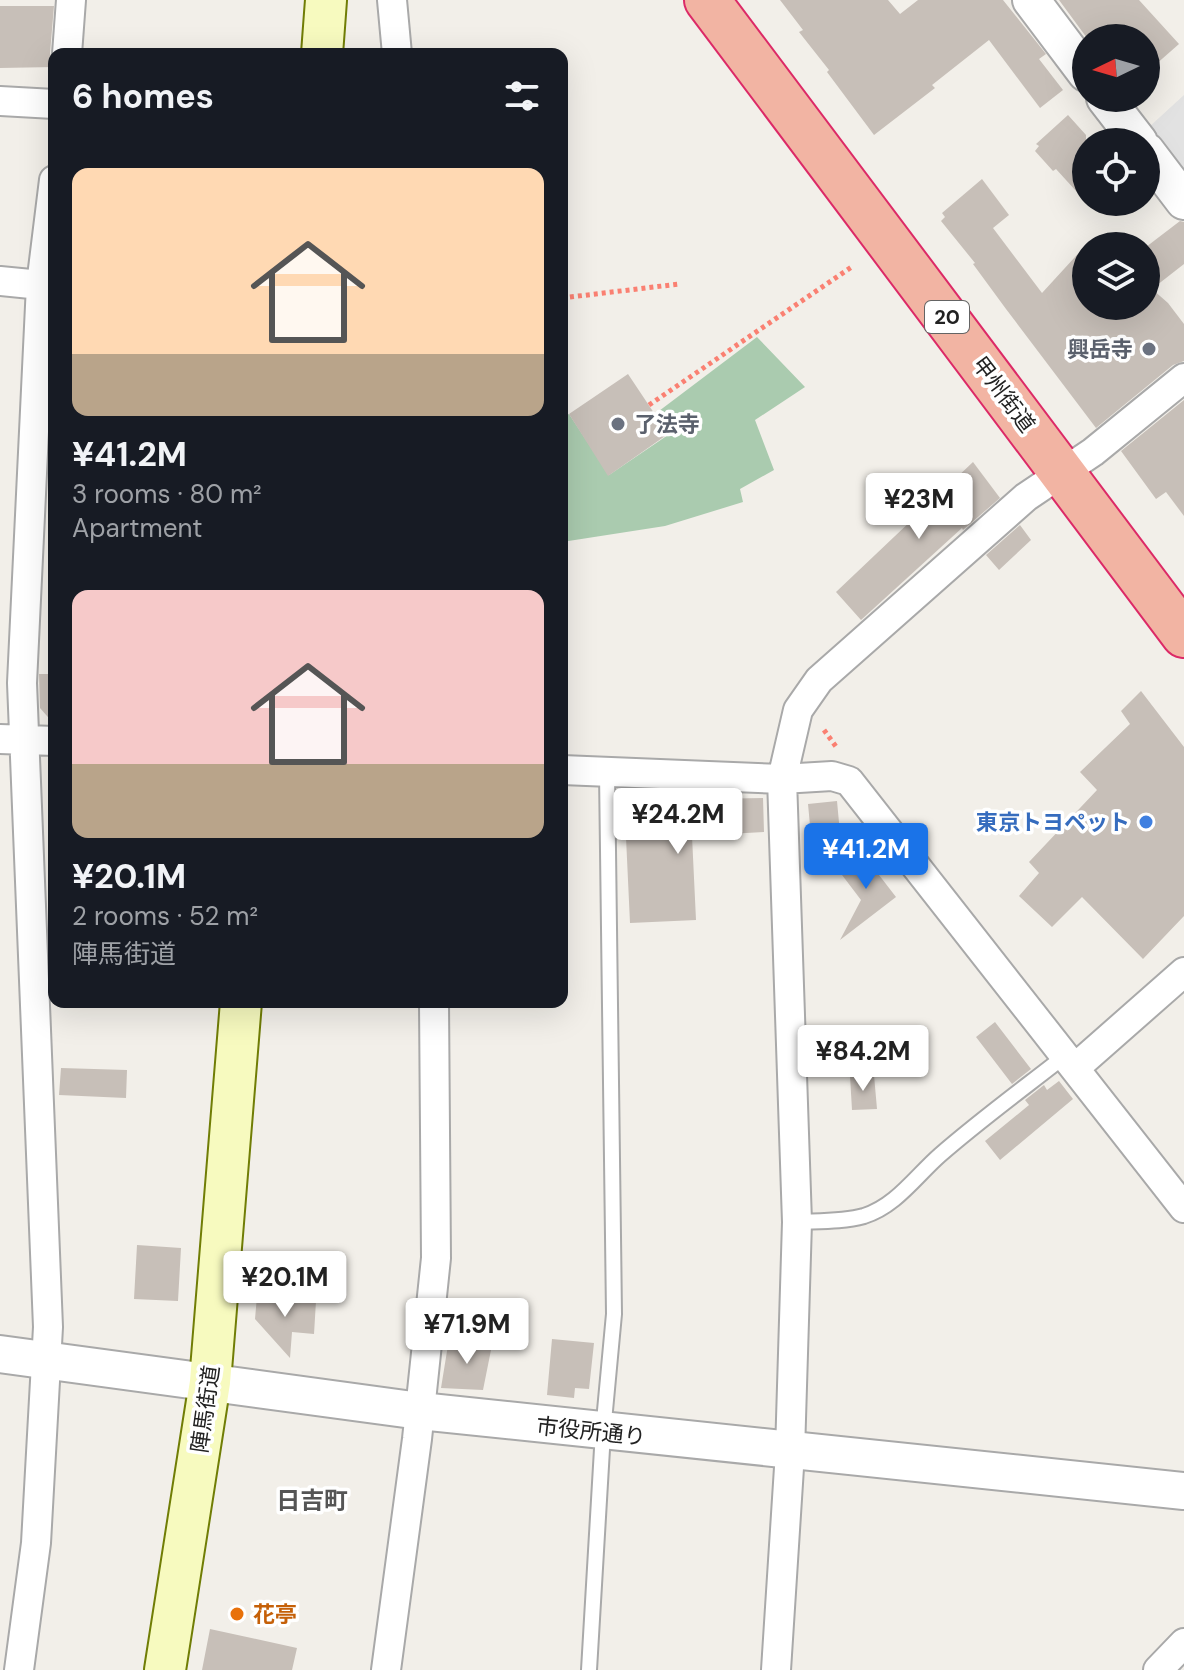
<!DOCTYPE html>
<html lang="en">
<head>
<meta charset="utf-8">
<style>
	:root { --surface:#171b24; --page:#20242c; --text:#f1f3f6; --muted:#9ea1a6; --accent:#1a73e8 }
	body { margin:0; font-family:"DM Sans","Noto Sans JP",sans-serif; background:var(--page); color:var(--text); height:100vh; display:flex; flex-direction:column; font-size:30px; white-space:nowrap }
	* { box-sizing:border-box; margin:0 }
	p { font-size:26px; color:var(--muted) }
	.icon { flex:none; width:44px; height:44px; fill:none; stroke:currentColor; stroke-width:2; stroke-linecap:round; stroke-linejoin:round }
	.map { position:relative; flex:1; overflow:hidden }
	.side { position:absolute; left:48px; top:48px; width:520px; height:960px; display:flex; flex-direction:column; background:var(--surface); border-radius:16px; box-shadow:0 8px 32px #0002 }
	.side>* { flex:none }
	.needle { width:52px; rotate:265deg }
	.buttons { position:absolute; left:1072px; top:24px; display:grid; gap:16px }
	.buttons a { display:grid; place-items:center; width:88px; height:88px; border-radius:50%; background:var(--surface); box-shadow:0 8px 32px #0002; font-size:40px }
	.price { position:absolute; translate:-50% -68px; padding:0 18px; border-radius:8px; background:#fff; color:#222; font-size:26px; line-height:52px; filter:drop-shadow(0 2px 4px #0008) }
	.price::after { content:''; position:absolute; left:50%; top:48px; width:24px; height:18px; margin-left:-12px; background:inherit; clip-path:polygon(0 0,100% 0,50% 100%) }
	.price.current { background:var(--accent); color:#fff }
	ul { padding:0; list-style:none }
	li { display:grid; align-content:center; gap:16px; height:424px; padding:0 24px }
	li span { display:grid; place-items:center; height:248px; border-radius:16px; color:#555 }
	li>.icon { margin-inline-start:auto }
	span .icon { width:144px; height:144px; fill:#fffc; stroke-width:1 }
	li b { font-size:34px }
	h2 { display:flex; justify-content:space-between; align-items:center; height:96px; padding:0 24px; font-size:34px }
	.map>svg:first-child { display:block }
	.cemetery { fill:#aacbaf }
	.parking { fill:#e2e2e2 }
	.building { fill:#c7bfb8 }
	.lines { fill:none; stroke-linecap:round; stroke-linejoin:round }
	.service-casing { stroke:#a9a9a9; stroke-width:18 }
	.minor-casing { stroke:#a9a9a9; stroke-width:32 }
	.tertiary-casing { stroke:#a9a9a9; stroke-width:40 }
	.secondary-casing { stroke:#707d05; stroke-width:44 }
	.trunk-casing { stroke:#dc2a67; stroke-width:48 }
	.path { stroke:#fa8072; stroke-width:5; stroke-dasharray:4 4; stroke-linecap:butt }
	.service { stroke:#fff; stroke-width:14 }
	.minor { stroke:#fff; stroke-width:28 }
	.tertiary { stroke:#fff; stroke-width:36 }
	.secondary { stroke:#f7fabf; stroke-width:40 }
	.trunk { stroke:#f2b4a3; stroke-width:44 }
	.worship-dot { fill:#6b7280; stroke:#fff; stroke-width:3 }
	.shop-dot { fill:#3f7fe0; stroke:#fff; stroke-width:3 }
	.food-dot { fill:#e8710a; stroke:#fff; stroke-width:3 }
	.labels { text-anchor:middle; stroke-width:7; stroke-linejoin:round; paint-order:stroke }
	.shield { fill:#fff; stroke:#646464; stroke-width:2 }
	.shield-label { font-size:20px; font-weight:bold; fill:#222 }
	.worship-label { font-size:22px; font-weight:bold; fill:#5b616d; stroke:#fff; text-anchor:end }
	.street-label { font-size:22px; fill:#222; stroke:#fff }
	.shop-label { font-size:22px; font-weight:bold; fill:#366cbe; stroke:#fff; text-anchor:end }
	.food-label { font-size:22px; font-weight:bold; fill:#c56008; stroke:#fff; text-anchor:start }
	.neighbourhood-label { font-size:24px; font-weight:bold; fill:#555; stroke:#fff }
</style>
</head>
<body>
<div class="map">
<svg width="1184" height="1670" viewBox="0 0 1184 1670">
	<rect width="100%" height="100%" fill="#f2efe9"/>
	<path class="cemetery" d="M757 337 805 387 755 420 774 470 740 489 743 502 665 526 562 542V417L569 414 609 475 668 435 655 414Z"/>
	<path class="parking" d="M1184 95V191L1136 139Z
		M694 792 695 809 623 810V793Z"/>
	<path class="building" d="M780 0H888L900 14 918 0H1003L1046 54 1039 59 1063 90 1040 108 989 40 932 85 935 88 874 135 827 72 829 70 799 32 803 30Z
		M1059 0H1139L1179 44 1146 73V38H1087Z
		M0 6H54L50 53 54 67 0 68Z
		M1068 115 1086 135V202L1056 169 1053 171 1035 151 1039 146 1036 144Z
		M982 179 1009 215 993 228 1042 293 1086 245V306H1146V247L1180 221 1184 222V264L1152 289 1168 303 1184 324V361L1173 365 1096 428 1006 309 973 264 975 263 941 221 945 217 942 213Z
		M628 374 668 434 608 476 569 414Z
		M1184 400V516L1166 492 1156 499 1121 451Z
		M973 462 1000 498 963 530 962 528 861 620 836 592Z
		M1020 525 1031 540 999 570 986 555Z
		M39 674H54V724L40 708Z
		M1141 691 1184 747V916L1143 959 1082 897 1052 927 1019 896 1039 873 1029 862 1097 790 1080 772 1130 724 1121 711Z
		M763 798 764 832 692 836 696 920 630 923 625 816 708 813 707 799Z
		M837 801 842 855 813 857 808 804Z
		M862 853 896 897 840 940 861 900 839 871Z
		M995 1022 1031 1069 1012 1084 976 1037Z
		M61 1068 127 1070 126 1098 59 1095Z
		M874 1075 877 1109 852 1110 850 1076Z
		M1059 1081 1073 1099 1000 1160 985 1141 1029 1105 1025 1100 1044 1085 1047 1090Z
		M137 1245 181 1248 178 1301 134 1299Z
		M257 1296 316 1301 314 1334 292 1332 290 1358 255 1319Z
		M552 1339 594 1343 589 1389 575 1388 574 1398 547 1395Z
		M493 1340 483 1390 441 1388 448 1345Z
		M210 1629 297 1648 292 1670H202Z"/>
	<g class="lines">
		<defs>
			<path id="service" d="M797 1222C819 1221 843 1222 864 1216 896 1206 916 1176 940 1155 980 1120 1024 1088 1066 1055
				M589 1670 603 1432 614 1314 607 773"/>
			<path id="minor" d="M392 0 397 54
				M67 54 71 0
				M0 101 54 104
				M0 281 41 285
				M0 739 54 741
				M562 770 782 779 832 776 849 781 1184 1208
				M1075 1068 1184 972
				M19 1670 36 1543 48 1327 22 683 41 285 54 180
				M386 1670 417 1439 436 1258 434 1002
				M776 1670 790 1452 797 1222 782 779 798 710 819 680 1026 497 1093 452 1184 378
				M1158 1670 1184 1643"/>
			<path id="tertiary" d="M1031 0 1086 73
				M1105 98 1139 142
				M1146 151 1184 201
				M0 1354 420 1411 1184 1491"/>
			<path id="secondary" d="M322 54 326 0
				M165 1670 210 1382 241 1002"/>
			<path id="trunk" d="M707 0 1184 635"/>
		</defs>
		<use href="#service" class="service-casing"/>
		<use href="#minor" class="minor-casing"/>
		<use href="#tertiary" class="tertiary-casing"/>
		<use href="#secondary" class="secondary-casing"/>
		<use href="#trunk" class="trunk-casing"/>
		<path class="path" d="M562 298 679 284
			M649 405 853 266
			M824 730 837 748"/>
		<use href="#service" class="service"/>
		<use href="#minor" class="minor"/>
		<use href="#tertiary" class="tertiary"/>
		<use href="#secondary" class="secondary"/>
		<use href="#trunk" class="trunk"/>
	</g>
	<g class="worship-dot">
		<circle cx="1149" cy="349" r="8"/>
		<circle cx="618" cy="424" r="8"/>
	</g>
	<circle class="shop-dot" cx="1146" cy="822" r="8"/>
	<circle class="food-dot" cx="237" cy="1614" r="8"/>
	<g class="labels">
		<rect class="shield" x="925" y="301" width="44" height="32" rx="6"/>
		<g class="shield-label">
			<text x="947" y="324">20</text>
		</g>
		<g class="worship-label">
			<text x="1133" y="357">興岳寺</text>
			<text x="634" y="432" text-anchor="start">了法寺</text>
		</g>
		<g class="street-label">
			<text transform="translate(1004 394) rotate(53)" y="8">甲州街道</text>
			<text transform="translate(205 1409) rotate(-82)" y="8">陣馬街道</text>
			<text transform="translate(591 1431) rotate(6)" y="8">市役所通り</text>
		</g>
		<g class="shop-label">
			<text x="1130" y="830">東京トヨペット</text>
		</g>
		<g class="food-label">
			<text x="253" y="1622">花亭</text>
		</g>
		<g class="neighbourhood-label">
			<text x="312" y="1509">日吉町</text>
		</g>
	</g>
</svg>
<div class="buttons">
<a><svg class="needle" viewBox="-14 -14 28 28"><path d="M0-13l5 13h-10z" fill="#e53935"/><path d="M0 13l5-13h-10z" fill="#9ea1a6"/></svg></a>
<a><svg class="icon" aria-label="locate" viewBox="0 0 24 24"><circle cx="12" cy="12" r="6"/><path d="M12 2v4M12 18v4M2 12h4M18 12h4"/></svg></a>
<a><svg class="icon" aria-label="layers" viewBox="0 0 24 24"><path d="M12 4l9 5-9 5-9-5zM3 14l9 5 9-5"/></svg></a>
</div>
<b class="price" style="left:919px;top:541px">¥23M</b>
<b class="price" style="left:678px;top:856px">¥24.2M</b>
<b class="price current" style="left:866px;top:891px">¥41.2M</b>
<b class="price" style="left:863px;top:1093px">¥84.2M</b>
<b class="price" style="left:285px;top:1319px">¥20.1M</b>
<b class="price" style="left:467px;top:1366px">¥71.9M</b>
<section class="side">
<h2>6 homes<svg class="icon" aria-label="filters" viewBox="0 0 24 24"><path d="M4 7h16M4 17h16"/><circle cx="9" cy="7" r="2"/><circle cx="15" cy="17" r="2"/></svg></h2>
<ul>
<li><span style="background:linear-gradient(#ffd9b3 75%,#b9a48a 0)"><svg class="icon" aria-label="home" viewBox="0 0 24 24"><path d="M3 11l9-7 9 7M6 9v11h12V9"/></svg></span><div><b>¥41.2M</b><p>3 rooms · 80 m²</p><p>Apartment</p></div></li>
<li><span style="background:linear-gradient(#f6c9c9 70%,#b9a48a 0)"><svg class="icon" aria-label="home" viewBox="0 0 24 24"><path d="M3 11l9-7 9 7M6 9v11h12V9"/></svg></span><div><b>¥20.1M</b><p>2 rooms · 52 m²</p><p>陣馬街道</p></div></li>
</ul>
</section>
</div>
</body>
</html>
